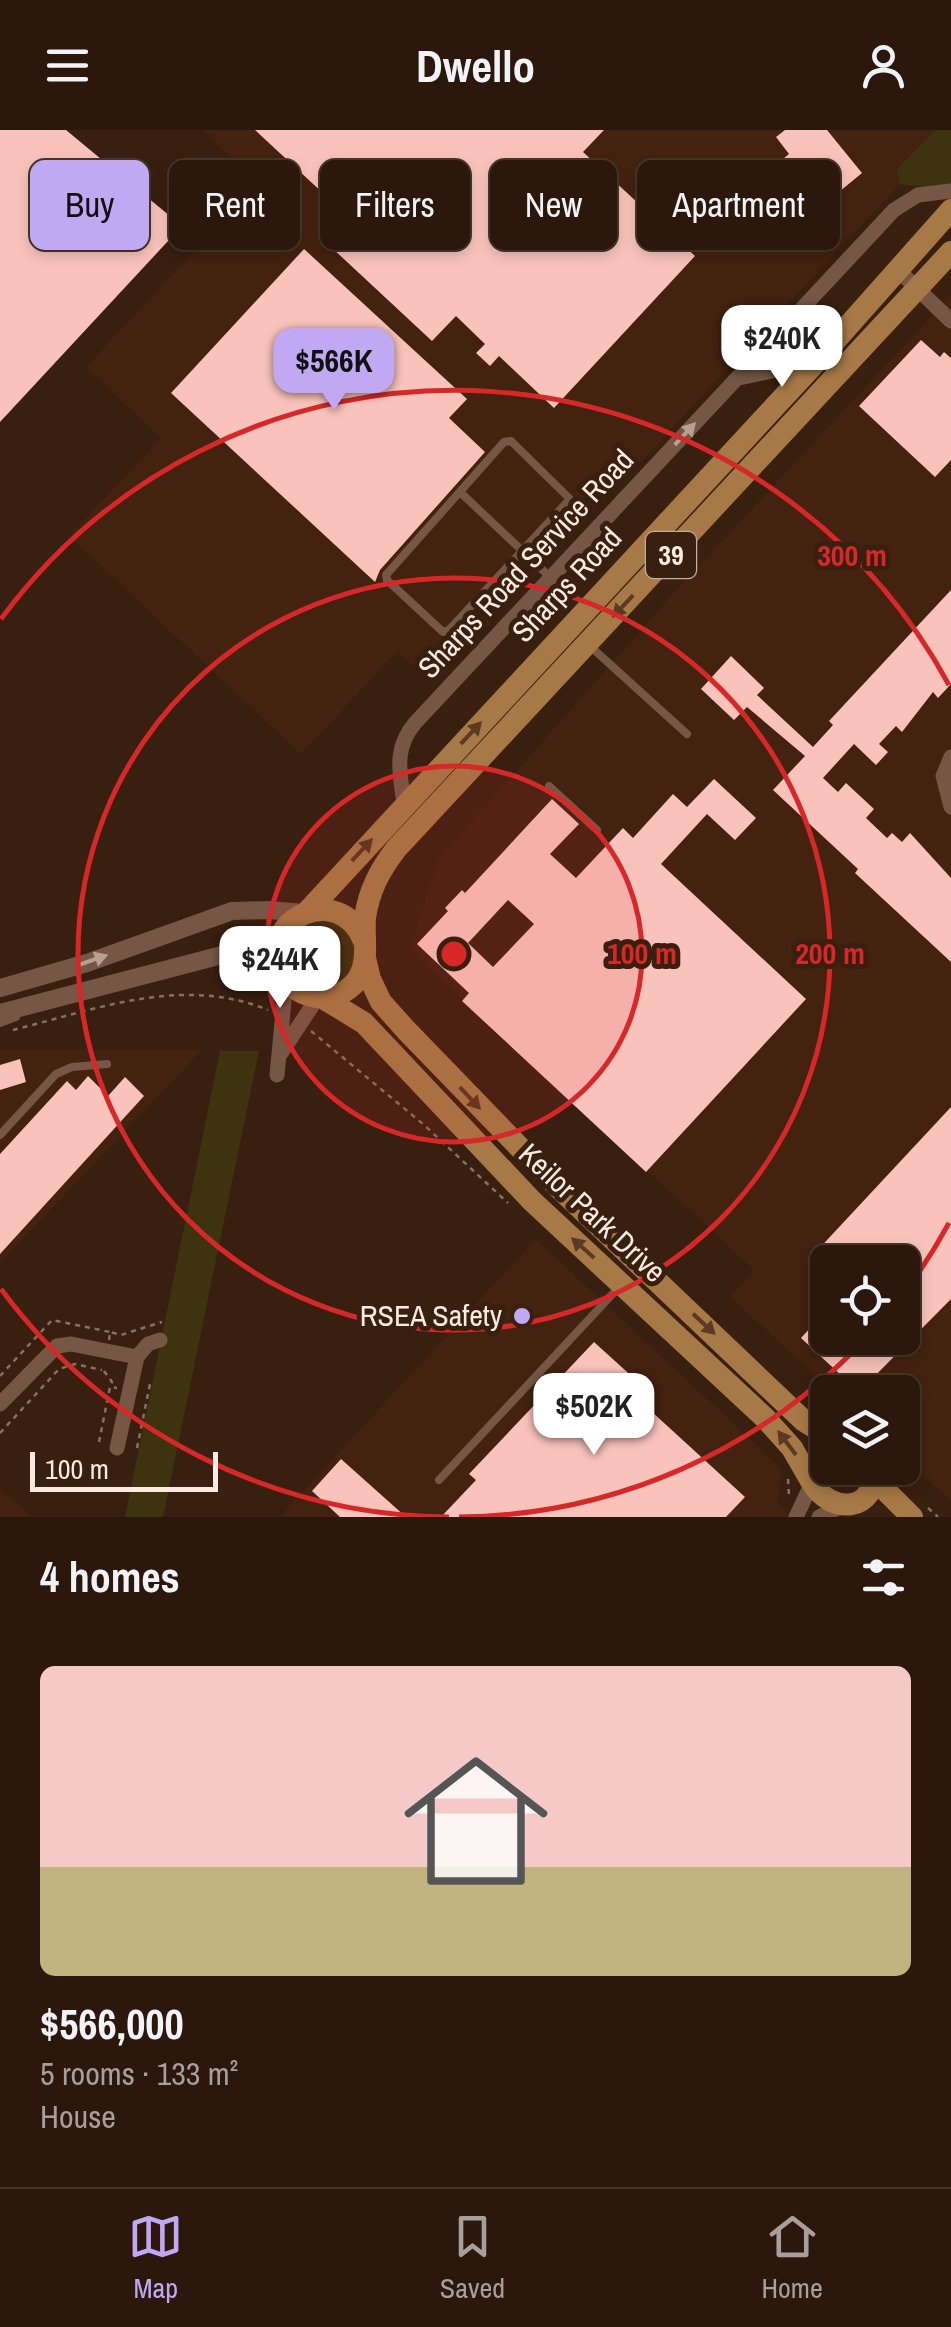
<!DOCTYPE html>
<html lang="en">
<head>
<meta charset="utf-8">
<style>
	:root { --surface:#2b170b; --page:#372419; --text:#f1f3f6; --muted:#a69f9d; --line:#47362c; --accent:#c1a8f3 }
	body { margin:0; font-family:"Archivo Narrow",sans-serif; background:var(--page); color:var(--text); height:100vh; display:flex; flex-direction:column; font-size:38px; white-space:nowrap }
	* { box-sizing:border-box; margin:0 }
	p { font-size:32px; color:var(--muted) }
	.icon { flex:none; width:55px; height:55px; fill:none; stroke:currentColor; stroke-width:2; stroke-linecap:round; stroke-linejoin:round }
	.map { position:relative; height:1387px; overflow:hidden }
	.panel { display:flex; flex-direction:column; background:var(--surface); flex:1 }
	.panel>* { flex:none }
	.guide { position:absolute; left:30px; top:30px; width:892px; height:90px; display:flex; gap:20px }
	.controls { position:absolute; left:810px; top:1115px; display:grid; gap:20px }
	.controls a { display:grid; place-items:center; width:110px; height:110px; border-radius:15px; background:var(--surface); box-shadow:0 5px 15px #0003,0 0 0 2px var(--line); font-size:50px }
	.scale { position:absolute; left:30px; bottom:25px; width:188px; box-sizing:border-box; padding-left:10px; border:5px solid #fceae0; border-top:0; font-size:28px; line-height:35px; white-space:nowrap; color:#fceae0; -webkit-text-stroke:8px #391f0f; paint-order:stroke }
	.price { position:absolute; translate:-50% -85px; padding:0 22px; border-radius:20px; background:#fff; color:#222; font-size:32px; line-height:65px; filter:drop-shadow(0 2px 5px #0008) }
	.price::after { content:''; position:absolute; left:50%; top:60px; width:30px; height:22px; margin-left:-15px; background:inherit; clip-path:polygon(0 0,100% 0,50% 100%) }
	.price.active { background:var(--accent); color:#111 }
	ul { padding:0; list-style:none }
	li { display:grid; align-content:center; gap:20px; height:530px; padding:0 40px }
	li+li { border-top:2px solid var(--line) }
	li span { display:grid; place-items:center; height:310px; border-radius:15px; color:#555 }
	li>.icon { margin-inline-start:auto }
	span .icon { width:180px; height:180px; fill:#fffc; stroke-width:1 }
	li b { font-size:42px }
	h2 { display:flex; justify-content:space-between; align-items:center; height:120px; padding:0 40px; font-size:42px }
	.tag { padding:0 35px; border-radius:15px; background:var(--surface); box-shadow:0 5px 15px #0003,0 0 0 2px var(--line); font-size:35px; line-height:90px }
	.tag.active { background:var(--accent); color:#111 }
	header { display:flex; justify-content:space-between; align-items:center; height:130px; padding:0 40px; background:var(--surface); font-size:45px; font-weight:700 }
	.menu { display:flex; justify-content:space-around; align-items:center; height:140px; border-top:2px solid var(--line); background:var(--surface); font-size:28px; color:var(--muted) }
	.menu a { display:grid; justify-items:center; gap:5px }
	.menu .active { color:var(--accent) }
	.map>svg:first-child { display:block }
	.built { fill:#43220f; fill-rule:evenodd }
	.green { fill:#3d330f }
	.building { fill:#f9c3bb; fill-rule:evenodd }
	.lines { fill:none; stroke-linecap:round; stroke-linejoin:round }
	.path { stroke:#887164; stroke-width:2.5; stroke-dasharray:5 5; stroke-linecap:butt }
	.service { stroke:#765746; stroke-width:8 }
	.minor { stroke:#765746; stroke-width:15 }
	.tertiary { stroke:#765746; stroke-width:18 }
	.primary { stroke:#a77946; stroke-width:22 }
	.oneway { fill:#b9a093 }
	.oneway2 { fill:#5a3a20 }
	.ring { fill:none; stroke:#d62828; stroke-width:5 }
	.poi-dot { fill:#c1a8f3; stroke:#391f0f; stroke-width:4 }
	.labels { text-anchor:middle; stroke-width:10; stroke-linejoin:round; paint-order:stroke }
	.shield { fill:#391f0f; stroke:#c2ada1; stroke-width:2.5 }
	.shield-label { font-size:28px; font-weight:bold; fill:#fceae0 }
	.street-label { font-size:30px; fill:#fceae0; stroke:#391f0f }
	.poi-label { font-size:30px; fill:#fceae0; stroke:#391f0f; text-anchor:end }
	.centre { fill:#d62828; stroke:#391f0f; stroke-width:5 }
	.ring-label { font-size:30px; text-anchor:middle; font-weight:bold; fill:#d62828; stroke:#391f0f; stroke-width:10; stroke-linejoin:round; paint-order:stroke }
</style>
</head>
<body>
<header><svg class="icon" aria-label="menu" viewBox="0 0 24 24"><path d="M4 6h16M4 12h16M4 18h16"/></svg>Dwello<svg class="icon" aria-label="person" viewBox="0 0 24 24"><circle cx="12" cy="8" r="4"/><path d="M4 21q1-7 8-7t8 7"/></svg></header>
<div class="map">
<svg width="951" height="1387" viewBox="0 0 951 1387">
	<rect width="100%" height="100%" fill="#391f0f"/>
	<path class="built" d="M202 0H936L896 39 900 54 458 528 431 553 397 522 301 624 69 406 161 308 86 237 258 53Z
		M951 165V1371L903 1326 902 1262H834L730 1167 754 1140 410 820 438 730 678 458ZM828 1132H902V1208H828Z
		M0 919 202 920 0 1133Z
		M536 1109 781 1338 778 1373 791 1387H279Z
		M0 1358 31 1386 30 1387H0Z"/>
	<path class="green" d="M936 0H951V54L924 57 900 54 896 40Z
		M288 824a34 34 0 1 1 68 0a34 34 0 1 1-68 0Z
		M220 921H259L163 1387H125Z"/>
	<path class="building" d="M0 0H66L182 96 0 292Z
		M255 0H604L583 22 695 126 554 278 499 226 490 236 476 223 485 214 456 186 432 211 331 117 354 92Z
		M785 0H827L862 43 788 104 749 57 789 24 776 7Z
		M304 119 467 269 449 288 485 322 380 440 375 452 171 263Z
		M921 210 940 227 944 222 951 228V330L935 347 859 276Z
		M951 460V554L938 568 933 562 902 602 896 596 879 614 888 622 876 635 854 614 823 648 838 662 846 653 874 679 866 688 887 708 892 703 902 712 910 703 951 748V832L855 743 858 739 773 660 805 626 747 577 734 590 701 559 731 526 764 558 757 565 813 617 833 595 829 591Z
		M714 649 756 688 735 710 707 684 661 734 806 869 646 1042 462 871 469 863 417 814 448 781 445 778 462 760 465 763 552 669 579 694 550 724 576 748 623 698 633 708 673 664 687 677ZM508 770 534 794 493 837 468 813Z
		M20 929 26 952 0 960V935Z
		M88 946 108 966 125 947 144 966 0 1124V1024L67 951 76 960Z
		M951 977V1169L859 1262 801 1208 821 1186 812 1172 822 1165 828 1172V1208H904L902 1132H824L814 1124Z
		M594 1212 637 1251 628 1260 745 1367 726 1387H441L476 1350 469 1344Z
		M341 1329 406 1387H340L312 1361Z"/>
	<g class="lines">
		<path class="path" d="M13 900C97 879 183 845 268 880
			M311 901 423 994 508 1073
			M109 1210 110 1202 121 1205 162 1192
			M104 1241 112 1252 110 1257
			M0 1246 52 1190 110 1202
			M0 1303 59 1239 75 1234 102 1240
			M99 1312 110 1257 117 1258
			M137 1318 150 1254
			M788 1349 789 1366
			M928 1378 938 1387"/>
		<path class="service" d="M511 311 570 369 449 500 443 502 387 450 386 445 504 312Z
			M460 362 551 448
			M591 517 687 604
			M549 656 597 700
			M0 893 16 887
			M0 1005 56 944 72 937 107 934
			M439 1350 620 1156"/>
		<path class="minor" d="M898 140 951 191
			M739 248 817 231
			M951 627 943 646 951 677
			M404 674C400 643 393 619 415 593L894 80 918 65 951 61
			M281 923 318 867
			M277 945 286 850
			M0 1274 57 1216 71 1214 137 1227
			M117 1318 137 1227 148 1214 160 1210
			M796 1387 812 1353
			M819 1387 840 1377"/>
		<path class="tertiary" d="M0 858 87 833 232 781 269 780 304 783
			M0 883 222 825 254 827 283 845"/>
		<path class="primary" d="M307 782 817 231 951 80
			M364 811C340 750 256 789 282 843 288 855 299 863 312 866 327 870 343 865 354 854 371 835 363 810 365 788 369 760 380 740 396 719L951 122
			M365 828 370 849 381 872 406 900 559 1058 804 1291 828 1306
			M323 868 364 893 532 1071 766 1289 792 1318 811 1351
			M828 1321 816 1334 811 1351C831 1387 878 1381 874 1338
			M876 1341 887 1362 912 1387"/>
	</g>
	<defs><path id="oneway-solid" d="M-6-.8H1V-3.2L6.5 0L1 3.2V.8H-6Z" transform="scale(2.5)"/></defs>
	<g class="oneway">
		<use href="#oneway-solid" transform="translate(685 304) rotate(-47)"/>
		<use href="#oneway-solid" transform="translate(93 830) rotate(-19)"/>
	</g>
	<g class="oneway2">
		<use href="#oneway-solid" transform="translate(623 476) rotate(133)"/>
		<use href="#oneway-solid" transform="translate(471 603) rotate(-47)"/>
		<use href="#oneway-solid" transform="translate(362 720) rotate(-47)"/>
		<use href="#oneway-solid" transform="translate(470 968) rotate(47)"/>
		<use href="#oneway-solid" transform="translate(583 1118) rotate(-138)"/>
		<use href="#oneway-solid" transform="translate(704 1194) rotate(43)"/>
		<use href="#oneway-solid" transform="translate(787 1313) rotate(-127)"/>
	</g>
	<circle cx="454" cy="824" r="188" fill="#d62828" fill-opacity=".12"/>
	<g class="ring">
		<circle cx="454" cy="824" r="188"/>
		<circle cx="454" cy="824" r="376"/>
		<path d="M949 1093A563 563 0 0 1 904 1163M866 1208A563 563 0 0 1 459 1387M449 1387A563 563 0 0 1 1 1159M1 489A563 563 0 0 1 949 555"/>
	</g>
	<circle class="poi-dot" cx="522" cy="1186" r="10"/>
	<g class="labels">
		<rect class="shield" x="646" y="402" width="50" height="46" rx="8"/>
		<g class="shield-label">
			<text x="671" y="435">39</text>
		</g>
		<g class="street-label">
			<text transform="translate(526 434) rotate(-47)" y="10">Sharps Road Service Road</text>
			<text transform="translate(567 455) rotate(-47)" y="10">Sharps Road</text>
			<text transform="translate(592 1083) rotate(43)" y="10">Keilor Park Drive</text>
		</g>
		<g class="poi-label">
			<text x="502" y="1196">RSEA Safety</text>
		</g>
	</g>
	<circle cx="454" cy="824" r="15" class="centre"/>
	<g class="ring-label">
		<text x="852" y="436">300 m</text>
		<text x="642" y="834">100 m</text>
		<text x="830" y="834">200 m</text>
	</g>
</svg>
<div class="controls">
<a><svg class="icon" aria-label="locate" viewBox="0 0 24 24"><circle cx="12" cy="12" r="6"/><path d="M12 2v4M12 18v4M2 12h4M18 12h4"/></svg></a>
<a><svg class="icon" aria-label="layers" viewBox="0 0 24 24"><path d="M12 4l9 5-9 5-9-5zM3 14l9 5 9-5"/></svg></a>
</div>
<div class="scale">100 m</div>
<b class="price" style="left:782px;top:260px">$240K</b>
<b class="price active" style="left:334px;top:283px">$566K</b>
<b class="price" style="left:280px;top:881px">$244K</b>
<b class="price" style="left:594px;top:1328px">$502K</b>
<div class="guide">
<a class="tag active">Buy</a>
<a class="tag">Rent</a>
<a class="tag">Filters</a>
<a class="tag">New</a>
<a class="tag">Apartment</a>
</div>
</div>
<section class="panel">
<h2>4 homes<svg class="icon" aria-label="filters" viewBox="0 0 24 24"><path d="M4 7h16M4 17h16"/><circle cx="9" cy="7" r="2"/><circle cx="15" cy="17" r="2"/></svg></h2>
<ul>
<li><span style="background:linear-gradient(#f6c9c9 65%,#c2b280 0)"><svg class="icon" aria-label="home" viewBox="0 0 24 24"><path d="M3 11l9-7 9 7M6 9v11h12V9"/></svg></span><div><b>$566,000</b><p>5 rooms · 133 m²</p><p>House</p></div></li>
</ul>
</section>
<nav class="menu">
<a class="active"><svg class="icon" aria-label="map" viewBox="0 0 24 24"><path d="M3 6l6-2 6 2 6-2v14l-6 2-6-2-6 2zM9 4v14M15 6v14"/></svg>Map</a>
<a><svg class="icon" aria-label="saved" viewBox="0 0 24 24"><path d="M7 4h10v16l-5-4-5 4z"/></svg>Saved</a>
<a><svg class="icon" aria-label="home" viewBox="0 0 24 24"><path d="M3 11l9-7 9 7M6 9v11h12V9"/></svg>Home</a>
</nav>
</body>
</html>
